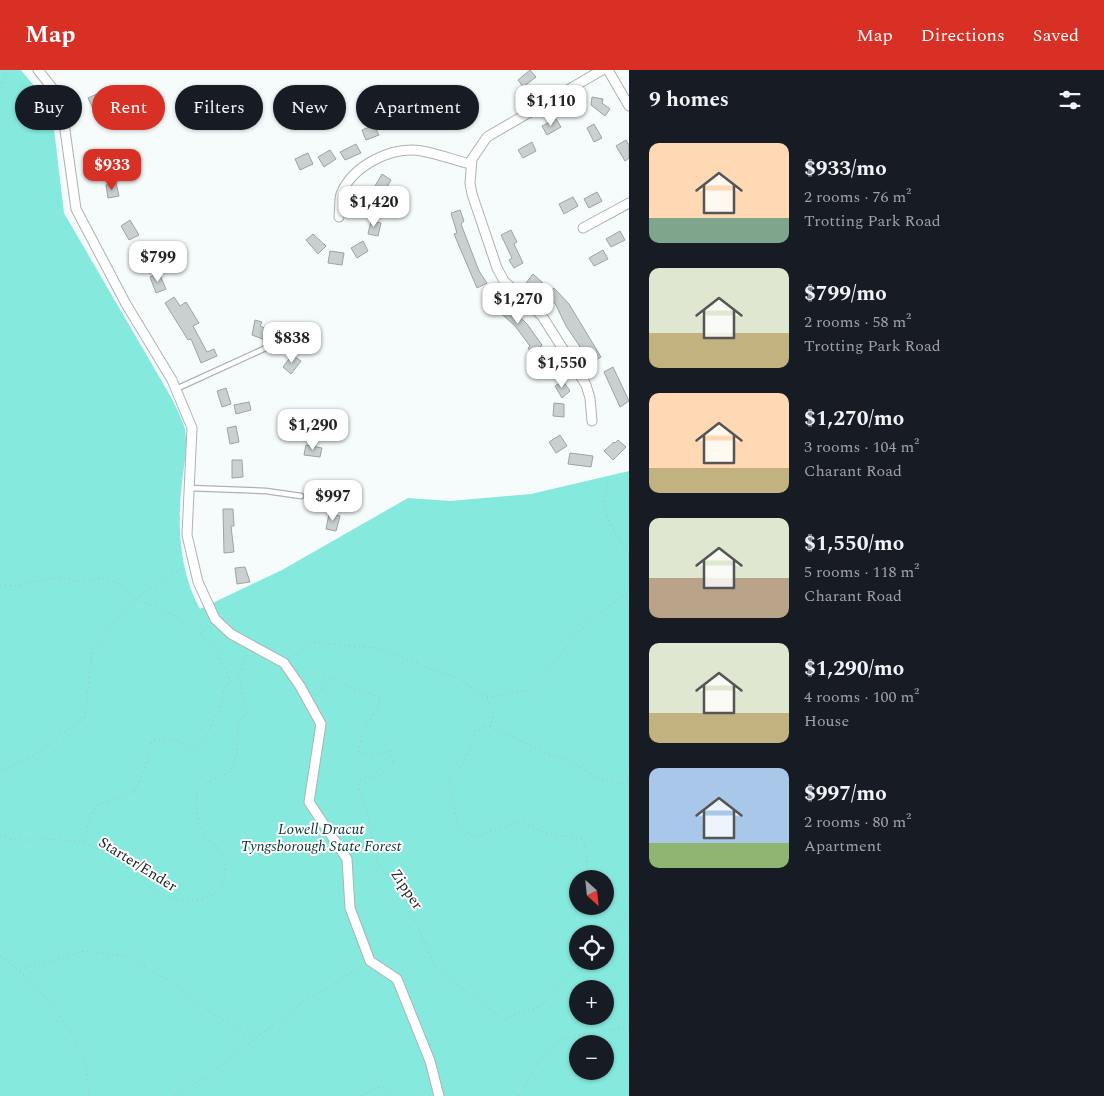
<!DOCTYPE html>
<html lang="en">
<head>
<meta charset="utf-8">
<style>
	:root { --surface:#171b24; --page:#242831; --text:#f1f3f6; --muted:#9ea1a6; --accent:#d93025 }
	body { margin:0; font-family:Spectral,serif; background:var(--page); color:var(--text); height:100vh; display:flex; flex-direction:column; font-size:19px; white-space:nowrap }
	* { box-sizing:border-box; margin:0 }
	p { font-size:16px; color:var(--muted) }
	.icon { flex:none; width:28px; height:28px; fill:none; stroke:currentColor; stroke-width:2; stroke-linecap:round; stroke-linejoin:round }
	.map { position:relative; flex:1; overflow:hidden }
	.side { display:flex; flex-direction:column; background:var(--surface); width:475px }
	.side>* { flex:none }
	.hud { position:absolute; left:15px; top:15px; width:475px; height:45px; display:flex; gap:10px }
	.needle { width:32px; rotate:153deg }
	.tools { position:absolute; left:569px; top:800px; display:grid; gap:10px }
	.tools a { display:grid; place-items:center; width:45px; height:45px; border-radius:50%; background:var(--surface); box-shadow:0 1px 4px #0004; font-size:25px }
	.price { position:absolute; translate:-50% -42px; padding:0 11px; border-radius:10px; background:#fff; color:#222; font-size:16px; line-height:32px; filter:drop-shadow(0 1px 2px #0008) }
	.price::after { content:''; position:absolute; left:50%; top:30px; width:15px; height:11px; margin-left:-8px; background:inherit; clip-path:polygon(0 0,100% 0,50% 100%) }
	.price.selected { background:var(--accent); color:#fff }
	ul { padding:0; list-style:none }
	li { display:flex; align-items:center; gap:15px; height:125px; padding:0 20px }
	li span { display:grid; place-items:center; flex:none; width:140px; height:100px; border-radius:10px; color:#555 }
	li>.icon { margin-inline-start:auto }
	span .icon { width:60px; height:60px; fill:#fffc; stroke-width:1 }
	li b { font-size:21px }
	h2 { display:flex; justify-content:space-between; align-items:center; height:60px; padding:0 20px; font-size:21px }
	.chip { padding:0 18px; border-radius:22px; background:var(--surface); box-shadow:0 1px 4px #0004; font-size:18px; line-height:45px }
	.chip.selected { background:var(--accent); color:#fff }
	header { display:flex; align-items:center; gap:30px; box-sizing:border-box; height:70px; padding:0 25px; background:var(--accent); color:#fff }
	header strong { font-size:24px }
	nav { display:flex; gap:28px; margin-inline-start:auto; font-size:18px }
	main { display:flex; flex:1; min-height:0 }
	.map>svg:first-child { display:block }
	.green { fill:#86e9de; fill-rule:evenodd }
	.building { fill:#c9d0cf; stroke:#9da3a2 }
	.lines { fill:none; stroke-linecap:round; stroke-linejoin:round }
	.lane-casing { stroke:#acb3b2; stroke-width:7 }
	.street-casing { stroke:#acb3b2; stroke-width:11 }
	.path { stroke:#b4b9b9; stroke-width:1; stroke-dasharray:1 4; stroke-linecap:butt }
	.lane { stroke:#fff; stroke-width:4.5 }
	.street { stroke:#fff; stroke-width:9 }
	.labels { text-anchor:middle; stroke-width:4; stroke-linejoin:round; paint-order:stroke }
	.park-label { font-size:15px; font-style:italic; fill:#003531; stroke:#fff }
	.street-label { font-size:15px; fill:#212323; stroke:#fff }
</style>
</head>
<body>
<header>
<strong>Map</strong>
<nav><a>Map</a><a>Directions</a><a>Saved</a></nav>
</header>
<main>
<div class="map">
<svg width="629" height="1026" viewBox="0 0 629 1026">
	<rect width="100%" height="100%" fill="#f5fcfb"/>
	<path class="green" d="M0 0H21L44 28 53 50 64 143 171 327C176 337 182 348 185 359 188 376 184 396 182 412 177 455 179 501 200 539L282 500 408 428 450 431 531 424 629 401V1026H0ZM578 809H605V836H578ZM578 864H605V891H578ZM578 919H605V946H578ZM578 974H605V1001H578Z"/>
	<path class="building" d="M530 0 536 7 523 17 518 10Z
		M438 18 443 29 431 34 426 24Z
		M99 23 101 28 108 25 111 33 94 41 88 28Z
		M592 27 603 29 602 33 610 39 605 46 591 35Z
		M421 42 423 53 409 55 407 44Z
		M556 49 561 57 547 65 542 56Z
		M594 54 602 68 594 72 587 58Z
		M374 55 379 65 366 70 362 60Z
		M626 70 629 75V88L625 91 616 76Z
		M532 72 536 81 523 88 518 80Z
		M356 74 361 83 345 90 340 82Z
		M330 80 336 89 324 97 318 87Z
		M109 82 115 97 106 100 100 85Z
		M308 83 313 94 300 100 295 89Z
		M382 104 391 110 384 122 375 116Z
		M116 113 119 126 108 128 106 115Z
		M597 122 602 131 589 138 584 129Z
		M368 125 379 127 376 140 366 138Z
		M573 127 578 136 564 144 559 134Z
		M460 140 464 151 461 154 479 201 487 213 477 218 454 164 457 163 451 143Z
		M130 150 139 165 129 170 121 156Z
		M371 151 381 153 378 166 368 164Z
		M511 160 517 172 514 174 523 193 514 198 509 190 512 188 501 165Z
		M620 161 625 170 611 177 606 169Z
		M313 164 326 176 318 184 306 170Z
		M363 171 368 181 357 188 351 178Z
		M148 175 155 191 140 197 135 181Z
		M603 180 608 189 594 196 589 188Z
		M330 181 344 183 342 195 328 193Z
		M159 203 166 219 156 223 150 207Z
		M533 204 543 213 536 221 526 213Z
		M554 218 569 234 601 287 591 293 566 256 556 235 546 225Z
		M493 222 507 237 509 236 527 254 542 275 540 277 545 284 536 290 528 278 530 276 515 256 485 229Z
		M174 227 180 236 186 232 199 253 193 256 207 282 214 279 217 286 201 293 191 269 188 270 165 233Z
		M255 250 262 252 260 256 271 261 268 271 252 265Z
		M292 285 301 291 291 304 283 297Z
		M613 297 629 331 620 337 604 302Z
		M563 311 570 321 562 328 555 316Z
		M226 318 231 334 222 337 217 321Z
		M249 332 251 340 236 344 234 335Z
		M554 333 564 334V347L553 346Z
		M236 356 239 372 230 374 227 358Z
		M560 365 567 376 556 383 549 372Z
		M618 370 626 377 613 390 604 381 614 372 615 373Z
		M306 375 322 378 320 387 304 385Z
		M570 383 593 386 591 397 568 394Z
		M232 390H242L243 407 232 408Z
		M223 439H233L234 456H231L234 482 224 483Z
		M329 444 340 446 336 461 326 459Z
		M245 497 250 512 237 514 235 498Z"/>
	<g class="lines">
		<defs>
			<path id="lane" d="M176 319 268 277
				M189 418 266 421 301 426"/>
			<path id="street" d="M38 0 57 24 63 46 76 139 126 234 172 310 192 358 187 465 198 512 215 549 231 564 284 593 300 616 321 654 309 732 347 789 350 838 370 891 397 909 430 991 439 1026
				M608 0 629 36
				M339 147C340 140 339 130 341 124 353 95 392 76 422 81 438 84 455 90 470 94
				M583 158 629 133
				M592 351 590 328 586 315 542 246 504 211 497 198 472 124 470 113 472 89 487 67 602 0"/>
		</defs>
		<use href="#lane" class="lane-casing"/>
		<use href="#street" class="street-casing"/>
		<path class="path" d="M0 23 7 0
			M608 411 604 434 609 452 629 486
			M0 515 15 516 58 507 82 512 101 508 118 513 135 528 169 543 193 557 216 581 231 611
			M200 564 209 555
			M290 589 312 572 376 578 459 609 487 627 494 646 490 655
			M315 626 321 622 323 610 336 607 351 618 378 626 380 634 362 663 359 683 371 686 391 681 393 692 380 706 361 709 358 718 367 741 377 792 409 837 436 899 504 950 520 942 539 937 585 891
			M487 627 531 620 584 556 629 520
			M490 656 476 660 465 690 449 712 458 756 474 767 521 752 545 763 583 769 587 788 585 809
			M490 656 550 685 569 690 598 709 612 713H629
			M0 700 29 689 85 647 92 579 135 528 186 495
			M0 766C27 775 56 765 83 773 94 776 129 797 139 804 143 808 145 813 149 816 165 829 189 836 208 827 217 823 223 817 224 807 229 775 211 780 201 759 195 749 197 733 197 722L208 712 231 701 237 683 238 653 247 642 238 604 247 584
			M84 772 90 748 96 736 135 721 146 695 152 671C168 666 176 669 191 678L205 668 219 639 226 614 238 608
			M605 830 615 833 626 846 605 871
			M0 886C36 911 74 956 86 999 88 1007 88 1017 89 1026
			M20 900 84 881 124 886 169 910 209 941 255 969
			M175 1026 210 1004 301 933 363 896
			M361 1026 381 1016 386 1019 387 1026
			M519 1026 541 988 562 968 629 957"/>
		<use href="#lane" class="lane"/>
		<use href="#street" class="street"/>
	</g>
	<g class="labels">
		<g class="park-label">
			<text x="321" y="764">Lowell Dracut<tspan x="321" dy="17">Tyngsborough State Forest</tspan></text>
		</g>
		<g class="street-label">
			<text transform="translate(138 794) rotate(32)" y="5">Starter/Ender</text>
			<text transform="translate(407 819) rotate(56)" y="5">Zipper</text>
		</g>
	</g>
</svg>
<div class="tools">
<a><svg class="needle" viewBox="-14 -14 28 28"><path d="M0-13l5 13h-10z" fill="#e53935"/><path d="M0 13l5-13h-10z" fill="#9ea1a6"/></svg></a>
<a><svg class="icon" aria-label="locate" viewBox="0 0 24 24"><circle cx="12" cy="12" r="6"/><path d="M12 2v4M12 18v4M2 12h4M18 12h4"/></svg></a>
<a>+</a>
<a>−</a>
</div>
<b class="price" style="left:551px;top:57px">$1,110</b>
<b class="price selected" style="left:112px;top:121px">$933</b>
<b class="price" style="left:374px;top:158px">$1,420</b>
<b class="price" style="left:158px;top:213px">$799</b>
<b class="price" style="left:518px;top:255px">$1,270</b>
<b class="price" style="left:292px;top:294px">$838</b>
<b class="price" style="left:562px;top:319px">$1,550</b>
<b class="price" style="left:313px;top:381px">$1,290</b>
<b class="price" style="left:333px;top:452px">$997</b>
<div class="hud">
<a class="chip">Buy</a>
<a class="chip selected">Rent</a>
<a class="chip">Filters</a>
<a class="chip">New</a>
<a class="chip">Apartment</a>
</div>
</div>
<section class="side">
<h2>9 homes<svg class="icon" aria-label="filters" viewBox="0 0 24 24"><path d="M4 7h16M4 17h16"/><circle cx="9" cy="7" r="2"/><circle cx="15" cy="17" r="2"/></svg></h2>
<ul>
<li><span style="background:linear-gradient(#ffd9b3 75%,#7fa58c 0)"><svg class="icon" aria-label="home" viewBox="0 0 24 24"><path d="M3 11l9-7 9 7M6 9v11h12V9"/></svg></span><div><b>$933/mo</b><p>2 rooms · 76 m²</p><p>Trotting Park Road</p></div></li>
<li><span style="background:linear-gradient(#dfe7d0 65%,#c2b280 0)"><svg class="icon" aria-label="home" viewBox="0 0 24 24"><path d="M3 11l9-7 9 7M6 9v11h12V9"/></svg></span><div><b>$799/mo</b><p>2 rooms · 58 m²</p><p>Trotting Park Road</p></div></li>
<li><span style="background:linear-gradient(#ffd9b3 75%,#c2b280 0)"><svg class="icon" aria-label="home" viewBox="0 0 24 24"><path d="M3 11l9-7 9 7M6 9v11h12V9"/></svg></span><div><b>$1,270/mo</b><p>3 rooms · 104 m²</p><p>Charant Road</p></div></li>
<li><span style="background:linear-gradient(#dfe7d0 60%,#b9a48a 0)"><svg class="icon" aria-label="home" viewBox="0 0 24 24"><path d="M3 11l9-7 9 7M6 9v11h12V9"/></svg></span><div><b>$1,550/mo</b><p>5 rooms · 118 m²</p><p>Charant Road</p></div></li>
<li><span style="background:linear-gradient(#dfe7d0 70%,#c2b280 0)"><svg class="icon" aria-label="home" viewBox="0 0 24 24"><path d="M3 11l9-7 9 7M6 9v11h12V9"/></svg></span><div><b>$1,290/mo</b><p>4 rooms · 100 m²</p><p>House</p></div></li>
<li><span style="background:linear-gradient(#a9c7e8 75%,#8fb573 0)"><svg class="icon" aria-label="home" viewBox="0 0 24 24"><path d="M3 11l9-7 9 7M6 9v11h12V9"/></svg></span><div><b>$997/mo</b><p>2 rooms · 80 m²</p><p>Apartment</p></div></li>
</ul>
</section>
</main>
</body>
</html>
